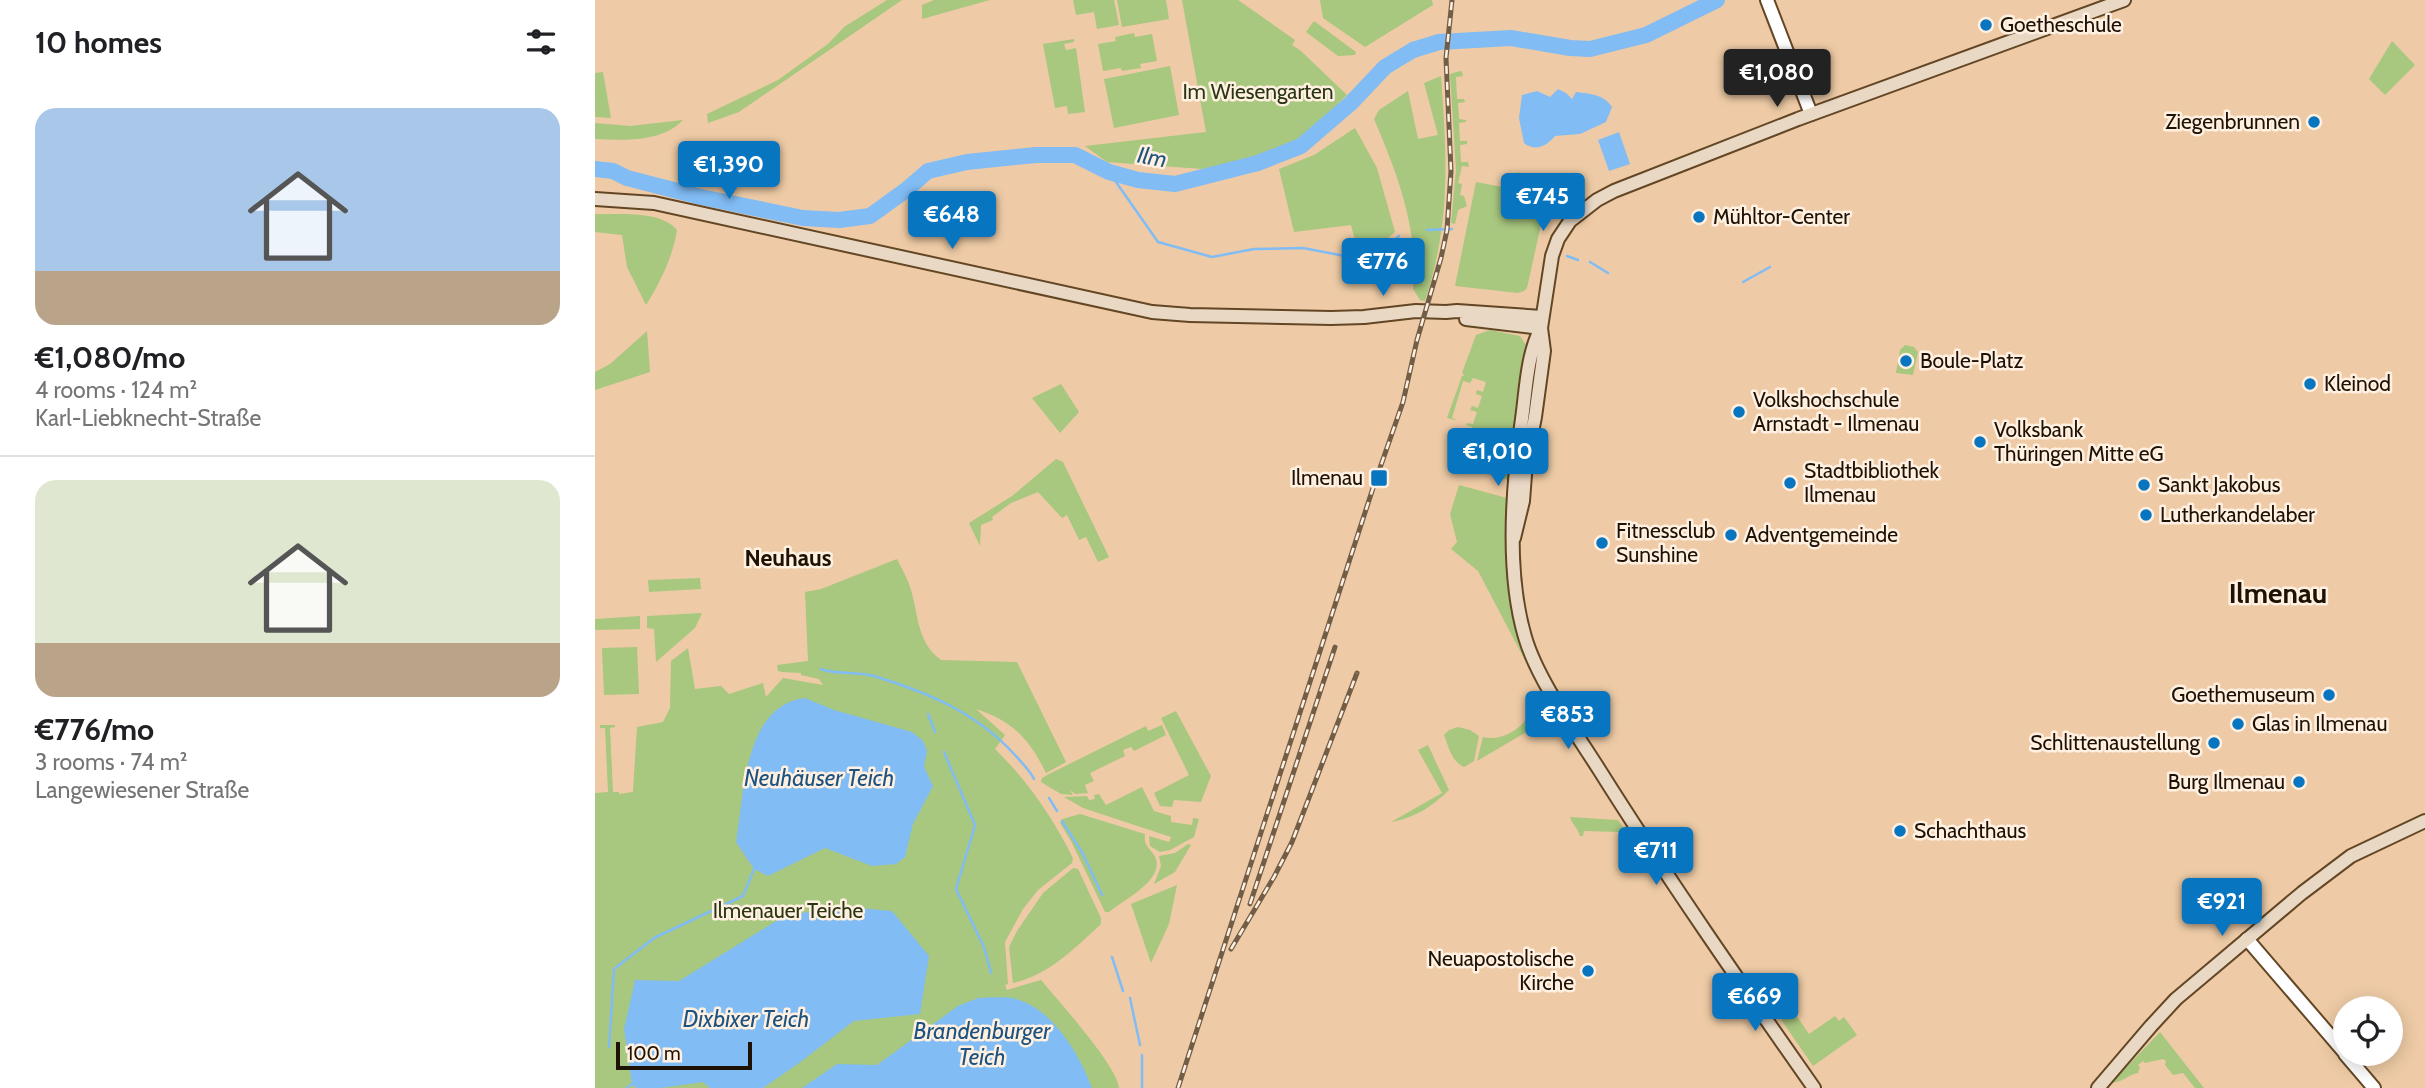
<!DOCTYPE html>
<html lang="en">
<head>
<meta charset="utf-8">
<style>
	:root { --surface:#fff; --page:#f2f2f2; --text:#202124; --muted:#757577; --line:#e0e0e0; --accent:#0775bf }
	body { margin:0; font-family:Cabin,sans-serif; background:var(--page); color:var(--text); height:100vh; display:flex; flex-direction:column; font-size:26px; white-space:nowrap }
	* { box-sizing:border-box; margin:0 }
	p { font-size:23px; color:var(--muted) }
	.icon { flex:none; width:38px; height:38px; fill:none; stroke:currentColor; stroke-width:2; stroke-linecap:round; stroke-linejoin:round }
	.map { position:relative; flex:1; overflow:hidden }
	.side { display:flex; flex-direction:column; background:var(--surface); width:595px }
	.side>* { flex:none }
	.controls { position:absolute; left:1738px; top:996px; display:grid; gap:14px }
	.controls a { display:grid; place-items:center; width:70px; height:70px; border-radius:50%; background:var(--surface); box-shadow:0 4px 18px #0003; font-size:35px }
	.scale { position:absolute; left:21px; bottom:18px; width:136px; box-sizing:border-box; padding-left:7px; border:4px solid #1e1205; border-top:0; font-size:19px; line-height:24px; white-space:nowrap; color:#1e1205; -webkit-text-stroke:5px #fff0e1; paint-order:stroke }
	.price { position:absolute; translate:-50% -60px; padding:0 16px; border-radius:7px; background:var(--accent); color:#fff; font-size:23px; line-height:46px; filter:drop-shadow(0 2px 4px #0008) }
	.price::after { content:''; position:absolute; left:50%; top:42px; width:21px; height:16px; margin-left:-10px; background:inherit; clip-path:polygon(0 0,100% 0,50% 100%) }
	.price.on { background:#222; color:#fff }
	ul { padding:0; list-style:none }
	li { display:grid; align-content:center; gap:14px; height:371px; padding:0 35px }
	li+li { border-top:2px solid var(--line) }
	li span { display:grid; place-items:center; height:217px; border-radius:21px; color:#555 }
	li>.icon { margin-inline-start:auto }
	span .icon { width:126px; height:126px; fill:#fffc; stroke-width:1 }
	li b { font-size:30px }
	h2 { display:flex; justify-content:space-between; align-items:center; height:84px; padding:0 35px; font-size:30px }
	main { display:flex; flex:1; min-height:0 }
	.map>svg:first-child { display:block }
	.green { fill:#a8c77f }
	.water { fill:#81bcf4 }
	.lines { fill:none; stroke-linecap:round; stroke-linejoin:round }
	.stream { stroke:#81bcf4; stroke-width:2.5 }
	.river { stroke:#81bcf4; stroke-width:16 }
	.tertiary-casing { stroke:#634624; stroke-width:16 }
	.secondary-casing { stroke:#634624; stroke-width:16 }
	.tertiary { stroke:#fff; stroke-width:12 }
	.secondary { stroke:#e9d8c4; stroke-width:12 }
	.rail-casing { stroke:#725d46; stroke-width:5 }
	.rail { stroke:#fff0e1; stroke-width:2.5; stroke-dasharray:8; stroke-linecap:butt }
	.poi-dot { fill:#0775bf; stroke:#fff0e1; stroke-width:2.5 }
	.labels { text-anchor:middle; stroke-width:5; stroke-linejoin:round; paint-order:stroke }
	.poi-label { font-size:21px; fill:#1e1205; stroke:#fff0e1; text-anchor:start }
	.park-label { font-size:21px; fill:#283712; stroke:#fff0e1 }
	.water-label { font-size:23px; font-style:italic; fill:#1d5380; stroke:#fff0e1 }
	.neighbourhood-label { font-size:23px; font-weight:bold; fill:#1e1205; stroke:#fff0e1 }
	.district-label { font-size:28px; font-weight:bold; fill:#1e1205; stroke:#fff0e1 }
</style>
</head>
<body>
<main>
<section class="side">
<h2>10 homes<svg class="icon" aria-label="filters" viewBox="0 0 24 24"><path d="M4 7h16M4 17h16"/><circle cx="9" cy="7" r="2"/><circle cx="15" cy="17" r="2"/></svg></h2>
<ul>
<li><span style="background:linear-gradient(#a9c7e8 75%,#b9a48a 0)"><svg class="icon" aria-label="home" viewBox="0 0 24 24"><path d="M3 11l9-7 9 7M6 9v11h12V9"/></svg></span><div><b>€1,080/mo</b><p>4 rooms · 124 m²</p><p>Karl-Liebknecht-Straße</p></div></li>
<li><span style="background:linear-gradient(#dfe7d0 75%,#b9a48a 0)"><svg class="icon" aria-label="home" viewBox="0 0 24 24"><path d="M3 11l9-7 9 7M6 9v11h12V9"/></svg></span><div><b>€776/mo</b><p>3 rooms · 74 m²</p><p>Langewiesener Straße</p></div></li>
</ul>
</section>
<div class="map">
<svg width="1830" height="1088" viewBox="0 0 1830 1088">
	<rect width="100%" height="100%" fill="#eecba6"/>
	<path class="green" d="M292 0H307L144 112 113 123 112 114 183 80 233 44 249 27Z
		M339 0H395L327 19V5Z
		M478 0H519L524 25 502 29 499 12 481 15Z
		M522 0H571L574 19 527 27Z
		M587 0H643L700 40 697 45 706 51 752 95 705 140 657 158 607 169 512 162 490 146 611 132Z
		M725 0H837L838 5 770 47 728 18Z
		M719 21 761 52 760 55 743 56 711 32Z
		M539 33 540 37 557 34 562 61 545 64 546 68 527 71 526 68 508 71 503 44 521 41 520 37Z
		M479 39V42L469 44 471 50 481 48 490 112 473 114 472 106 460 108 448 44Z
		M1797 41 1820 65 1790 95 1774 79Z
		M575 66 584 115 519 128 509 79Z
		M865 71 867 72 868 76 861 77 862 99H869L870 102 863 103 864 119 871 120V122L864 123 865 141H872V144L865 145 866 162H873L874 167 867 166 863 183 867 184 865 195 869 196 872 206 863 210 860 224 856 223 861 170 855 74Z
		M8 72 16 118 0 117V73Z
		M846 76C852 158 856 221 830 301L825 300 818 289C824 229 802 173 779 119L784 110 813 91 823 139 843 135 829 83Z
		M88 120C66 143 29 140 0 139V123L35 126Z
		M760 128 782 168 800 232 781 249 763 252 756 225 699 232 684 169 719 155Z
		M922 172 955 184 932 288 929 291 923 293 860 286 881 182 918 189Z
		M0 214C25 215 65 210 82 230 78 256 65 283 51 305L32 267 27 235 0 232Z
		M895 330 925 336 934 350 927 394 915 440 867 465V462L862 464 859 460 860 457 866 458 870 446 864 443 866 440 872 442 874 437 867 432 875 433 877 427 871 425 872 423 878 424 882 412 875 410 877 406 883 408 887 396 881 394 882 390 888 392 891 382 878 378 875 383 868 381 857 418 863 421 852 418 867 376 870 375 867 373 881 335Z
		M52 331 55 372 0 390V372L15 364Z
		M1310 345 1319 347 1323 352 1318 375 1301 373 1305 350Z
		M466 384 484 412 465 433 437 398Z
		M916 449 920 452 914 480 874 469Z
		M461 459 468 462 514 557 503 562 491 537 484 540 472 515 467 518 443 492 416 503 397 517 398 520 386 525 385 546 374 523 417 496Z
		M864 485 912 498 916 504 913 582 920 626 934 668 883 571 856 549 862 542 855 514Z
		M302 559C306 567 311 576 314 584 324 611 320 641 346 660L422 662 471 762 451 773C434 738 417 721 381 709L410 735 400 749C432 780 458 818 478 858L477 863 443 890 428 909 410 942 413 984 410 985 412 990 446 980C462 999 523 1067 524 1088H0V793L13 792 10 728H5V725H20V727L15 728 18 792H24V794L38 792 42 727 68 722 75 708 76 661 93 648 100 689 126 686 134 694 168 683 171 697 188 678 228 685 224 679 206 675V673L187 672 183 671 182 665 213 661 210 592 226 589Z
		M105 578 106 589 54 592 53 580Z
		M107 613 100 628 61 662 59 629 52 628V616Z
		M45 616V629L0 630V619Z
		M42 647 44 694 9 695 7 648Z
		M939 697 946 698C952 708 953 712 947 723L882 761 888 737C912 743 939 721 939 697Z
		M581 711 616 776 606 802 579 800 577 807 565 806 559 793 594 775 566 718Z
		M567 725 571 735 539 751 536 747 528 750 530 756 495 773 499 781 490 785 493 793 480 794 475 790 478 795 466 794 446 782 447 778 456 773 551 726 553 731Z
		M863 727 875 730 884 736 879 761 869 767C856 761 854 747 849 735L854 730Z
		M833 745 854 790C837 807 819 818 796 822L847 793 823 750Z
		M547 787 559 811 576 816V822L597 825 598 818 604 819 599 837 575 850 565 852 555 846 554 836 574 842 576 837 488 808 469 797 492 796 494 800 500 799 499 795 504 794 511 805Z
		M485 814 550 834C548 848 557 848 561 859 568 881 528 900 514 912H510L476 841 465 823 467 819Z
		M975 817 1023 820 1037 841 1033 844 1031 842 1033 839 1029 835 1024 839V832L989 831 988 836H985C983 828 978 826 975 817Z
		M593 844 596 845 580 872 559 884 566 866 564 856 580 853Z
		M478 868 483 869 506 918V924C480 948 454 975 418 983L414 947 422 931 448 893Z
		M582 885 574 924 556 963 536 904Z
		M1186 993 1214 1034 1240 1016 1244 1021 1249 1017 1262 1035 1218 1066 1174 1002Z
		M1565 1032 1609 1088H1600L1588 1073 1578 1075 1570 1065 1571 1061 1568 1059 1550 1063 1548 1061 1543 1065 1545 1067 1543 1073C1534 1074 1527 1083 1516 1083Z"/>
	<path class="water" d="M963 89 971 93 977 99 981 92C995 94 1009 94 1017 107L1011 122 985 134 960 136C952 146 940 152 929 143L924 118 927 95 942 91 955 97Z
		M1024 132 1035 164 1014 171 1003 140Z
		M210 698 239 710 317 732 328 741 332 751 329 767 338 786 318 824 310 857 301 864 277 866 230 848 173 876 159 869 141 842C149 794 149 705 210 698Z
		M252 907 297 911 334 956 325 1014 259 1021 204 1063 168 1088H115L108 1082 66 1088H41L37 1084 29 1029 40 980 84 981 191 915Z
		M383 998C395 998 410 996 421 999 459 1010 484 1054 497 1088H207L242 1064 282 1065 363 1006Z"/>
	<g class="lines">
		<path class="stream" d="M514 172 563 242 617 257 659 249 708 248 755 257 783 253 804 236
			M832 230 857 229
			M972 256 983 260
			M995 262 1013 273
			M1148 282 1175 267
			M226 669C242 675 261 671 279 676 331 692 381 712 419 754 426 762 434 769 439 779
			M333 714 340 732
			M349 752 380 825 361 889 389 947 396 973
			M454 798 462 811
			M467 821 488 854 507 895
			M517 957 528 991
			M535 998 545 1045
			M14 1047 19 969 59 938 148 896 159 869
			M547 1055V1088
			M32 1088 37 1084"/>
		<path class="river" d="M0 169 18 171 32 178 106 197 208 218 244 220 275 216 311 190 333 171 372 162 441 155H480L514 172 543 180 580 184 663 163 706 146 756 103 790 67 818 50 844 42 916 38 975 48 995 49 1051 35 1122 0"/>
		<defs>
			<path id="tertiary" d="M1172 0 1216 114
				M1652 939 1750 1053
				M1750 1054 1779 1088"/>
			<path id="secondary" d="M0 199 59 203 557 312 595 315 736 318 769 317 821 311 851 312 862 311 947 317
				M871 319 946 328
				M946 328C931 356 931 395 926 426 917 491 911 573 930 637 942 679 981 733 1005 771 1073 879 1146 984 1219 1088
				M919 538 928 501 931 462 940 417 949 351 946 328 957 256 963 239 975 221 1002 200 1019 191 1203 119 1529 0
				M1503 1088 1556 1026 1581 999 1707 893 1756 856 1830 821"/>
		</defs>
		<use href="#tertiary" class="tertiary-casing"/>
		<use href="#secondary" class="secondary-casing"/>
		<use href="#tertiary" class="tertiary"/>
		<use href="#secondary" class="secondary"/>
		<defs>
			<path id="rail" d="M655 904 740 647
				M636 949 679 877 697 842 762 673
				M583 1088 778 488 808 402 822 340 846 258 852 230 856 171 851 58 857 0"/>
		</defs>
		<use href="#rail" class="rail-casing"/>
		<use href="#rail" class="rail"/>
	</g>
	<g class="poi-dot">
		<circle cx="1391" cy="25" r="7"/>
		<circle cx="1719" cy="122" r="7"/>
		<circle cx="1104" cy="217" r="7"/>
		<circle cx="1311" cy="361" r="7"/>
		<circle cx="1715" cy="384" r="7"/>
		<circle cx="1144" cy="412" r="7"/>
		<circle cx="1385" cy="442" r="7"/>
		<rect x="775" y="469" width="18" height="18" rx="3.5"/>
		<circle cx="1195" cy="483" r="7"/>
		<circle cx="1549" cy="485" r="7"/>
		<circle cx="1551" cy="515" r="7"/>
		<circle cx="1136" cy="535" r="7"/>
		<circle cx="1007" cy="543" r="7"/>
		<circle cx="1734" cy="695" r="7"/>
		<circle cx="1643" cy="724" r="7"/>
		<circle cx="1619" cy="743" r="7"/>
		<circle cx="1704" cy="782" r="7"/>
		<circle cx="1305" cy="831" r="7"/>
		<circle cx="993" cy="971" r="7"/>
	</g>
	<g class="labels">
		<g class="poi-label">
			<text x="1405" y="32">Goetheschule</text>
			<text x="1705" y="129" text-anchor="end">Ziegenbrunnen</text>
			<text x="1118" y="224">Mühltor-Center</text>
			<text x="1325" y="368">Boule-Platz</text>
			<text x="1729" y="391">Kleinod</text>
			<text x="1158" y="407">Volkshochschule<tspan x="1158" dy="24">Arnstadt - Ilmenau</tspan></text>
			<text x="1399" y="437">Volksbank<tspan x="1399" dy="24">Thüringen Mitte eG</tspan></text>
			<text x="1209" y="478">Stadtbibliothek<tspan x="1209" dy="24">Ilmenau</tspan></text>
			<text x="768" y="485" text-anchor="end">Ilmenau</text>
			<text x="1563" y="492">Sankt Jakobus</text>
			<text x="1565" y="522">Lutherkandelaber</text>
			<text x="1021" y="538">Fitnessclub<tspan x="1021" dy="24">Sunshine</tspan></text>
			<text x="1150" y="542">Adventgemeinde</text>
			<text x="1720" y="702" text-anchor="end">Goethemuseum</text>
			<text x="1657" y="731">Glas in Ilmenau</text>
			<text x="1605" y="750" text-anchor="end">Schlittenaustellung</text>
			<text x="1690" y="789" text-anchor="end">Burg Ilmenau</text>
			<text x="1319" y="838">Schachthaus</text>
			<text x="979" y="966" text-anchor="end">Neuapostolische<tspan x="979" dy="24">Kirche</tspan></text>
		</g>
		<g class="park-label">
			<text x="663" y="99">Im Wiesengarten</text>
			<text x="193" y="918">Ilmenauer Teiche</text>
		</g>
		<g class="water-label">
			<text transform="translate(557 157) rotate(10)" y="8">Ilm</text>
			<text x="224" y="786">Neuhäuser Teich</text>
			<text x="151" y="1027">Dixbixer Teich</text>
			<text x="387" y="1039">Brandenburger<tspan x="387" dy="26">Teich</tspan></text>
		</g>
		<g class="neighbourhood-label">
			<text x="193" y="566">Neuhaus</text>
		</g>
		<g class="district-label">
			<text x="1683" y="603">Ilmenau</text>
		</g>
	</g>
</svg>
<div class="controls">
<a><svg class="icon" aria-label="locate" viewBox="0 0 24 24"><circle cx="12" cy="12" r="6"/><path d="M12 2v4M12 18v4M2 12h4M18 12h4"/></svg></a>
</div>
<div class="scale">100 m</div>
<b class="price on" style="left:1182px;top:109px">€1,080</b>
<b class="price" style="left:134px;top:201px">€1,390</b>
<b class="price" style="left:948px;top:233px">€745</b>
<b class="price" style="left:357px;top:251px">€648</b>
<b class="price" style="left:788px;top:298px">€776</b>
<b class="price" style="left:903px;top:488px">€1,010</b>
<b class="price" style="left:973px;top:751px">€853</b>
<b class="price" style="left:1061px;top:887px">€711</b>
<b class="price" style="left:1627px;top:938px">€921</b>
<b class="price" style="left:1160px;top:1033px">€669</b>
</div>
</main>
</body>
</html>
